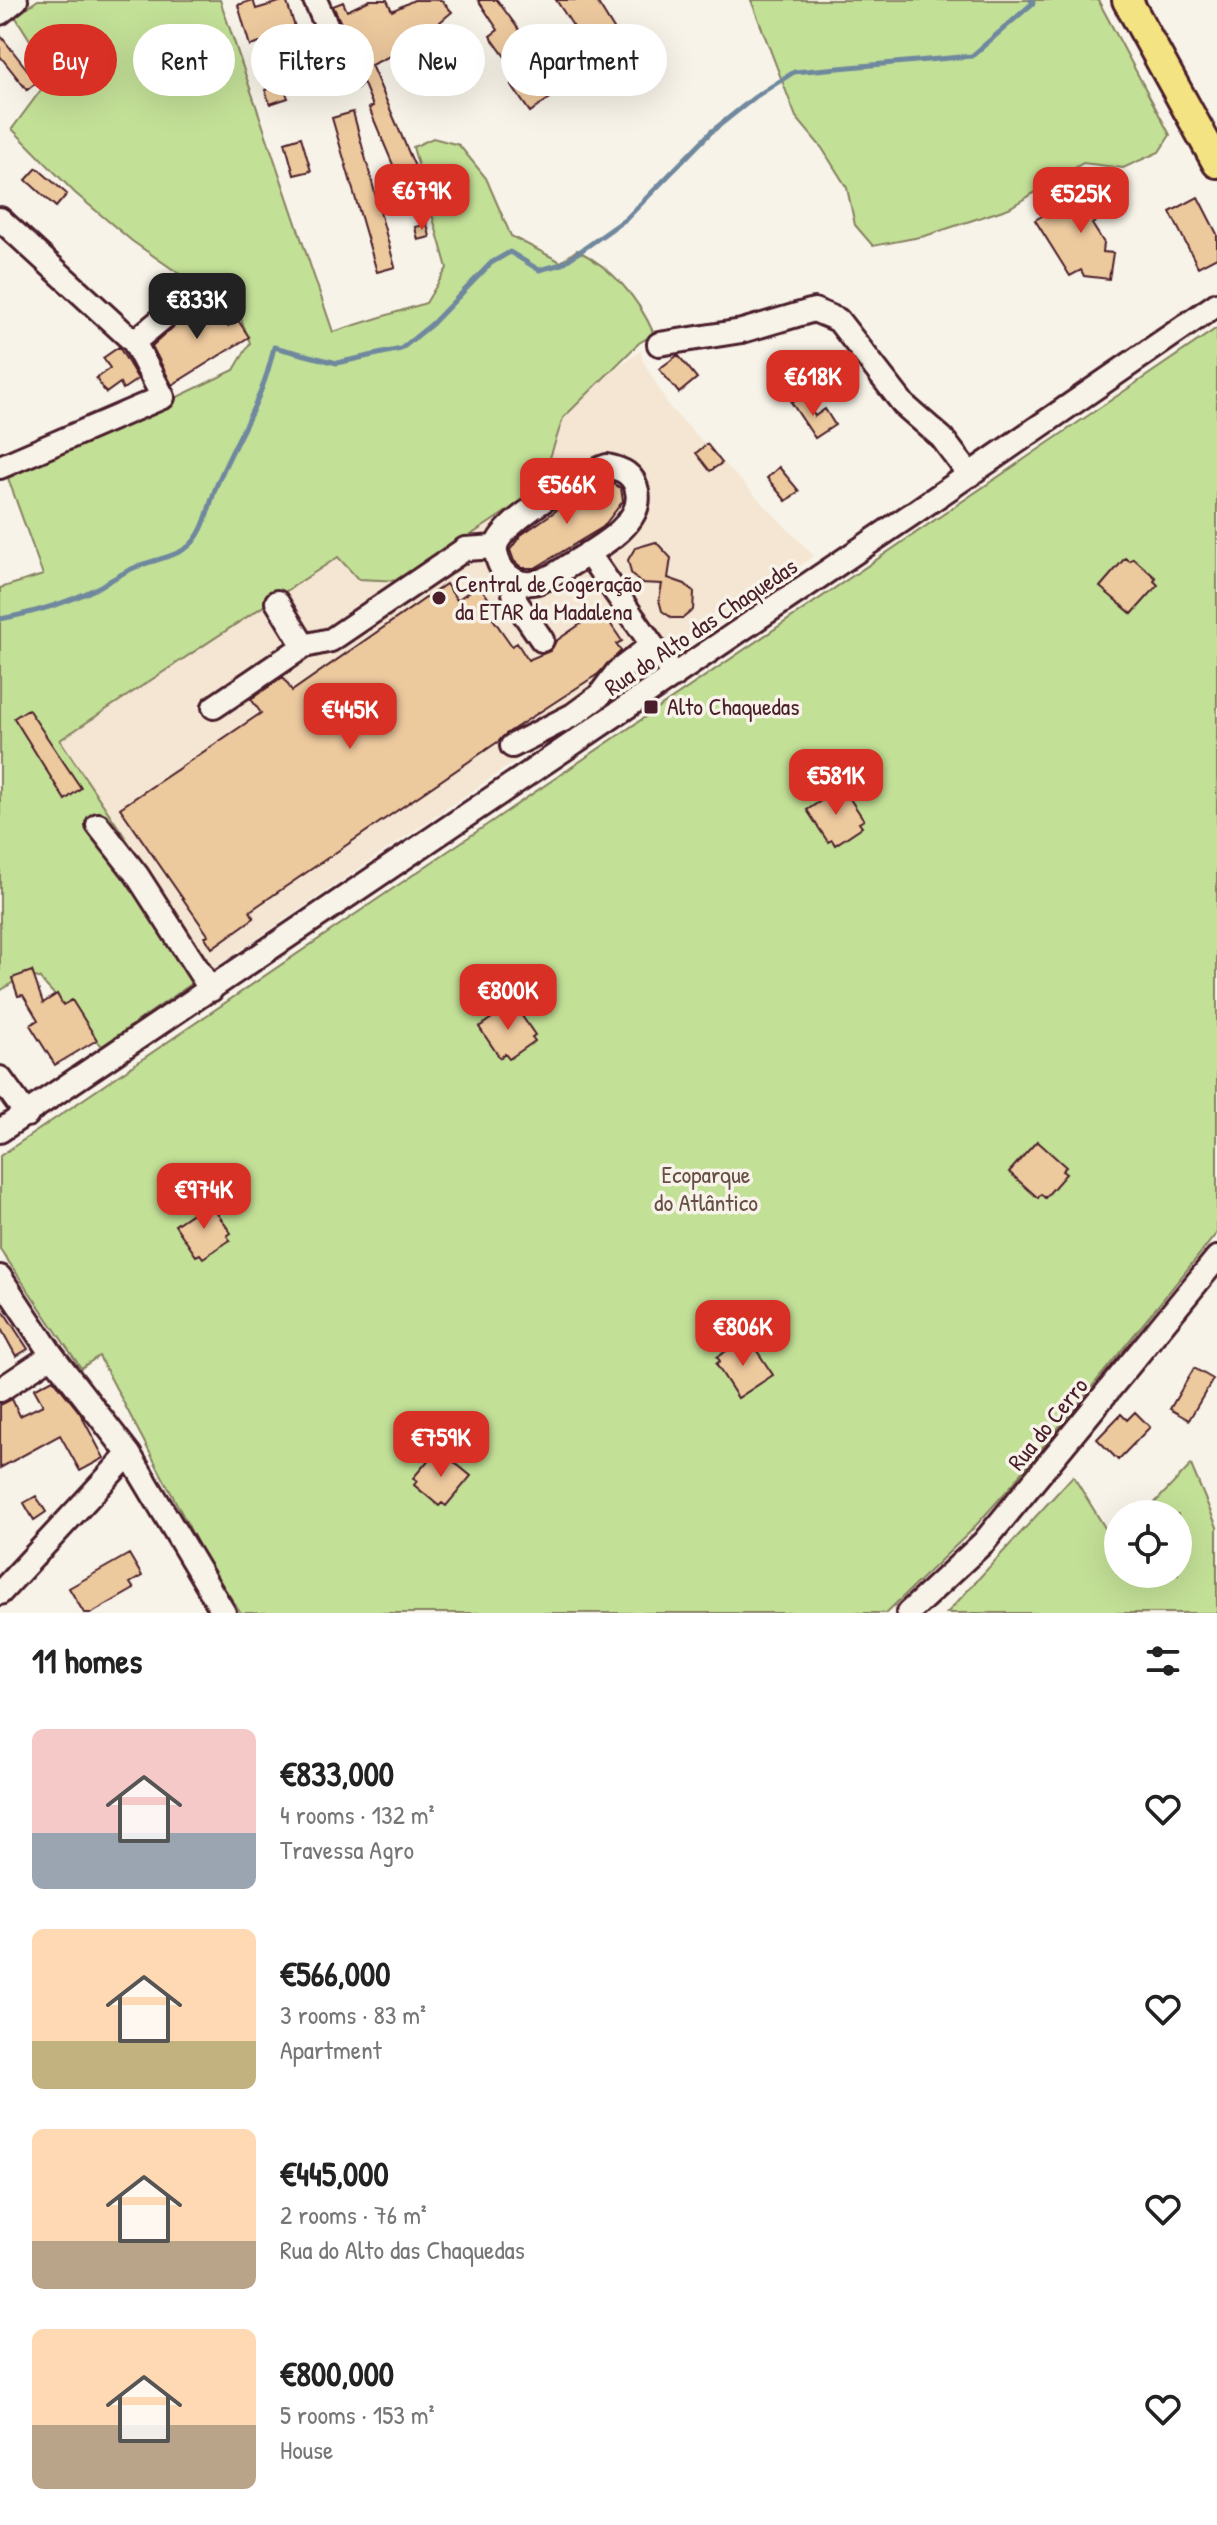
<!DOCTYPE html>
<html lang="en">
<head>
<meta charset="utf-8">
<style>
	:root { --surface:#fff; --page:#f6f6f6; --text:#222; --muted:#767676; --accent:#d93025 }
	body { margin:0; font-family:"Patrick Hand",sans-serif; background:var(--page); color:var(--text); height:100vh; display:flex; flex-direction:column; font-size:30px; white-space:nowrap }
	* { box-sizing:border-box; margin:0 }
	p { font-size:26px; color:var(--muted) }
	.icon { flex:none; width:44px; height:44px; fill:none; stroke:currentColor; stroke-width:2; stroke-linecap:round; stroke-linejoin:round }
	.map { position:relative; height:1613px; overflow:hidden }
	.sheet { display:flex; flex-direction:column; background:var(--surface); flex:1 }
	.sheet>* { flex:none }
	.top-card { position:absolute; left:24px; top:24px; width:800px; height:72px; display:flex; gap:16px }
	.tools { position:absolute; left:1104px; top:1500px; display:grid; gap:16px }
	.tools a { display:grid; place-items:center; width:88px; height:88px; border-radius:50%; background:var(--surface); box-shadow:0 8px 32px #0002; font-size:40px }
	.price { position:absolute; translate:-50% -68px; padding:0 18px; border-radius:16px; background:var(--accent); color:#fff; font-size:26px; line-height:52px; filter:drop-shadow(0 2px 4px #0008) }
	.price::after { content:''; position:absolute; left:50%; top:48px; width:24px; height:18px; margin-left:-12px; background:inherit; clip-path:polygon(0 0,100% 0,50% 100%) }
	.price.active { background:#222; color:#fff }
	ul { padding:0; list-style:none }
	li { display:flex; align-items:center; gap:24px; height:200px; padding:0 32px }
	li span { display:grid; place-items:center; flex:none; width:224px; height:160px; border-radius:12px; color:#555 }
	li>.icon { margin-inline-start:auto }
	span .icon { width:96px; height:96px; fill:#fffc; stroke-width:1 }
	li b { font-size:34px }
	h2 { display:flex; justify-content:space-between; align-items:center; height:96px; padding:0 32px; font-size:34px }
	.pill { padding:0 28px; border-radius:36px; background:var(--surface); box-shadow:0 8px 32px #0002; font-size:28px; line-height:72px }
	.pill.active { background:var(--accent); color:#fff }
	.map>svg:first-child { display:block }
	.built { fill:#f4e6d2 }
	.green { fill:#c3e097; stroke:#868061; stroke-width:2 }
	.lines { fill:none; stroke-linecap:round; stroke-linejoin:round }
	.stream { stroke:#70889e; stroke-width:5 }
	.building { fill:#edc99e; stroke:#4a1f2b; stroke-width:2 }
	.minor-casing { stroke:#4a1f2b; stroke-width:28 }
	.major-casing { stroke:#4a1f2b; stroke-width:34 }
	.minor { stroke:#f7f3e8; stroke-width:22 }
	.major { stroke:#f4e382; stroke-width:28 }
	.poi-dot { fill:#4a1f2b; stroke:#f7f3e8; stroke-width:3 }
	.labels { text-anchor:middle; stroke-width:7; stroke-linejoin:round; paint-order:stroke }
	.poi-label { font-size:24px; fill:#4a1f2b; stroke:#f7f3e8; text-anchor:start }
	.street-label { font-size:24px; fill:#4a1f2b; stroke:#f7f3e8 }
	.park-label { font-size:24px; fill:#684f46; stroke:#f7f3e8 }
</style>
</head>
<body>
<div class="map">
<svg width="1217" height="1613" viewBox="0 0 1217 1613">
	<rect width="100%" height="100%" fill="#f7f3e8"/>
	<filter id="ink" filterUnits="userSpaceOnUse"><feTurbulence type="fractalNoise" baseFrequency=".0125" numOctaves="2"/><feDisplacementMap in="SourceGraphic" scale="16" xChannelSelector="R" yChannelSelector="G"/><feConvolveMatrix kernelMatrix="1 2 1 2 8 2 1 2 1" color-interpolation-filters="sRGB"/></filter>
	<g filter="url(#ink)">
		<path class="built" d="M641 351 642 359 670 408 814 556 207 973 52 741Z"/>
		<path class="green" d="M38 0H220L333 332 426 303 447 268 413 147 433 138 459 145 486 178 511 236 561 262 577 250C613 269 638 297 654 334L639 343 563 418 546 470 516 505 401 581 358 579 338 557 60 740 213 969 102 1046 39 978 24 975 0 991V588L43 575 8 478 234 370 250 343 240 316 132 241 75 193 12 129 46 83 45 64 15 16Z
			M751 0H1098L1170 135 1159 152 1123 168 1083 163 1009 208 925 236 873 246 855 225 847 188 822 148 796 117Z
			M1217 328V1233L1012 1485 970 1532 886 1613H241L209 1565 99 1356 81 1368 0 1249V1156Z
			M1191 1465 1217 1527V1613H947L1073 1476 1115 1544 1118 1541V1574H1178V1514H1144Z"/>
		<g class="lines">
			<path class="stream" d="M0 619C32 613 64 604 93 590 108 583 121 573 136 567 152 560 181 556 192 543 207 527 209 502 218 482 239 432 262 403 274 347L337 363 401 349 432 324 491 263 510 252 539 270 562 264 626 219 711 132 755 97 794 72 972 56 1033 3 1031 0"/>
		</g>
		<path class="building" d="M253 0 256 9 286 0 302 48 265 61 260 43 250 46 238 5Z
			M370 0H387L392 11 414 0H441L452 12 440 22 460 68 444 75 431 44 416 53 411 46 371 65 422 183 404 191 369 108 373 106 363 82V71L333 6 343 2 347 11Z
			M478 0H497L563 89 530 112 511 85 521 79 490 36 498 30Z
			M556 0H596L628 52 608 64 591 36 583 41Z
			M0 35 37 82 27 90 0 56Z
			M654 50 664 68 635 85 624 67Z
			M283 84 288 98 270 104 265 90Z
			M353 112 395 267 377 272 332 118Z
			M301 137 311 171 294 175 285 142Z
			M37 168 67 194 56 207 26 180Z
			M1106 187 1118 208 1092 224 1104 243 1103 252 1113 253 1109 279 1084 276 1081 270 1070 276 1035 220 1049 212 1052 216Z
			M1198 197 1217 234V257L1198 267 1170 212Z
			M427 224 430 237 418 240 415 227Z
			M208 296 228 326 238 320 249 337 172 385 152 346Z
			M119 347 138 379 123 389 120 383 106 393 96 378 110 368 103 358Z
			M678 355 697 378 679 393 659 369Z
			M801 395 815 416 825 409 835 425 815 438 791 402Z
			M707 444 722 463 710 471 696 453Z
			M779 467 799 491 786 501 767 478Z
			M608 481 621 488 623 501 603 527 535 568H522L514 561 510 550 521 535 570 501Z
			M656 542 671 558 668 578 685 584 694 592 693 610 683 618H672L662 611 659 600 662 584 640 583 631 573 628 560 635 548Z
			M1125 558 1130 561 1133 558 1156 578 1154 581 1158 585 1132 614 1100 587Z
			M446 584 457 600 479 585 491 602 484 606 512 646 517 643 528 660 550 651 556 641 601 610 622 641 616 644 621 651 598 674 506 734 499 741 250 911 254 918 212 948 205 937 208 935 120 808 261 713 251 699 283 677 292 691Z
			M28 709 81 788 65 800 14 718Z
			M842 787 864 820 859 823 862 827 835 845 832 840 828 842 807 810Z
			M32 971 43 1003 57 994 63 1005 72 1000 97 1040 55 1065 30 1025 38 1020 23 995 18 996 12 978Z
			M513 1003 535 1035 532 1037 535 1041 509 1059 505 1054 500 1058 479 1027Z
			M1037 1141 1066 1167 1062 1171 1066 1174 1045 1198 1041 1194 1038 1198 1009 1172Z
			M209 1202 231 1233 227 1236 230 1240 203 1258 200 1254 196 1256 175 1225Z
			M0 1306 28 1349 16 1356 0 1327Z
			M744 1340 747 1344 751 1342 773 1375 738 1398 716 1364 720 1361 717 1357Z
			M1194 1368 1213 1379 1189 1420 1170 1409Z
			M53 1379 80 1413 104 1458 80 1471 60 1435 0 1468V1405L12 1399 20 1416 43 1405 34 1389Z
			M1135 1412 1150 1427 1118 1460 1097 1439 1121 1414 1127 1420Z
			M438 1449 471 1476 446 1506 442 1503 439 1506 414 1485 417 1481 413 1478Z
			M36 1496 46 1512 34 1520 24 1503Z
			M129 1554 142 1576 130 1583 134 1589 92 1613H84L69 1588Z"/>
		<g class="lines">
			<defs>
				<path id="minor" d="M315 0 350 77
					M0 13 16 0
					M0 219 134 342 163 397 0 467
					M134 342 186 299
					M659 344 742 331 814 310 838 320 904 405 942 438 970 475
					M607 466C622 469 634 474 637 491 645 527 587 553 562 570 541 583 521 592 503 570 499 565 495 554 496 547 500 522 583 474 607 466Z
					M588 553 674 676
					M511 579 516 602 542 640
					M277 602 304 646
					M214 707 304 646 331 640 465 549 496 547
					M512 746 573 715 599 696 617 672 652 645
					M98 825 137 875 211 990
					M0 1078 27 1115
					M0 1131 912 514 1217 304
					M0 1277 52 1355 129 1454 224 1613
					M0 1390 52 1355
					M0 1593 129 1454
					M908 1613 984 1542 1217 1258"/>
				<path id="major" d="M1127 0 1217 163"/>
			</defs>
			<use href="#minor" class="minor-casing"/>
			<use href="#major" class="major-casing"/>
			<use href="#minor" class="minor"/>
			<use href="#major" class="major"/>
		</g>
	</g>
	<g class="poi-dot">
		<circle cx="439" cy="598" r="8"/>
		<rect x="643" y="699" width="16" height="16" rx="4"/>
	</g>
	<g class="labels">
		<g class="poi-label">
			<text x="455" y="592">Central de Cogeração<tspan x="455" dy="28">da ETAR da Madalena</tspan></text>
			<text x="667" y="715">Alto Chaquedas</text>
		</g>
		<g class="street-label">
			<text transform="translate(701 627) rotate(-34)" y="8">Rua do Alto das Chaquedas</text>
			<text transform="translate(1048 1424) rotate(-51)" y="8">Rua do Cerro</text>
		</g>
		<g class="park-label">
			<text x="706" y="1183">Ecoparque<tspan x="706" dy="28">do Atlântico</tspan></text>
		</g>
	</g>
</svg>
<div class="tools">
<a><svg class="icon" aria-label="locate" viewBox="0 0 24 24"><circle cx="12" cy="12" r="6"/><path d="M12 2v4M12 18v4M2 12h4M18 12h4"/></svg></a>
</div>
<b class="price" style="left:422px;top:232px">€679K</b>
<b class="price" style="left:1081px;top:235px">€525K</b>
<b class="price active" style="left:197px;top:341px">€833K</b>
<b class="price" style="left:813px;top:418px">€618K</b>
<b class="price" style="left:567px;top:526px">€566K</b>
<b class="price" style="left:350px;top:751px">€445K</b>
<b class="price" style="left:836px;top:817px">€581K</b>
<b class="price" style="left:508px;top:1032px">€800K</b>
<b class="price" style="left:204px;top:1231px">€974K</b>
<b class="price" style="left:743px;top:1368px">€806K</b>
<b class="price" style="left:441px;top:1479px">€759K</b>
<div class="top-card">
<a class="pill active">Buy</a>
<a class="pill">Rent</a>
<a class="pill">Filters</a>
<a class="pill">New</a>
<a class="pill">Apartment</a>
</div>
</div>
<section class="sheet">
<h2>11 homes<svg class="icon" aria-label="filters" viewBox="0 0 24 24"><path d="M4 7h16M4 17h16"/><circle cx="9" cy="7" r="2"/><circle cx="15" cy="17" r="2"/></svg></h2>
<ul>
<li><span style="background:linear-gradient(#f6c9c9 65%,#9aa5b1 0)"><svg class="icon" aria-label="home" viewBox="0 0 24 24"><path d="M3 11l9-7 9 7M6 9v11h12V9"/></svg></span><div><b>€833,000</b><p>4 rooms · 132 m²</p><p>Travessa Agro</p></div><svg class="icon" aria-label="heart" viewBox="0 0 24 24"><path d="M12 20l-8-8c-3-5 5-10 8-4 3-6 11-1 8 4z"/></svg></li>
<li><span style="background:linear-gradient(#ffd9b3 70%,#c2b280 0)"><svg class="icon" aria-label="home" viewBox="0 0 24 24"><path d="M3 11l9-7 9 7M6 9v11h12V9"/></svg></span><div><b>€566,000</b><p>3 rooms · 83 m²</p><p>Apartment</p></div><svg class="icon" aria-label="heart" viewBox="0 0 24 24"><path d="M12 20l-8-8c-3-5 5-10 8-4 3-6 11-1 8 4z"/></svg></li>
<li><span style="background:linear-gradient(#ffd9b3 70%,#b9a48a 0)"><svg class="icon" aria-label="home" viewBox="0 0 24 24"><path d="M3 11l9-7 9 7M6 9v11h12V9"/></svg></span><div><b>€445,000</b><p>2 rooms · 76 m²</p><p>Rua do Alto das Chaquedas</p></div><svg class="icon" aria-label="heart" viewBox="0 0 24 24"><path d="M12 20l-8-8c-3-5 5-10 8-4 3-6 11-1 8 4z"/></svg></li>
<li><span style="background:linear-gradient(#ffd9b3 60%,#b9a48a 0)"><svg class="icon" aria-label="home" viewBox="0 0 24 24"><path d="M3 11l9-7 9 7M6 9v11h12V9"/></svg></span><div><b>€800,000</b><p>5 rooms · 153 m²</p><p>House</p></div><svg class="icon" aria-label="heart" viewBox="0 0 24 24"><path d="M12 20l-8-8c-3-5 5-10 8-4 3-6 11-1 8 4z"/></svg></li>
</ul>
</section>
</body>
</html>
